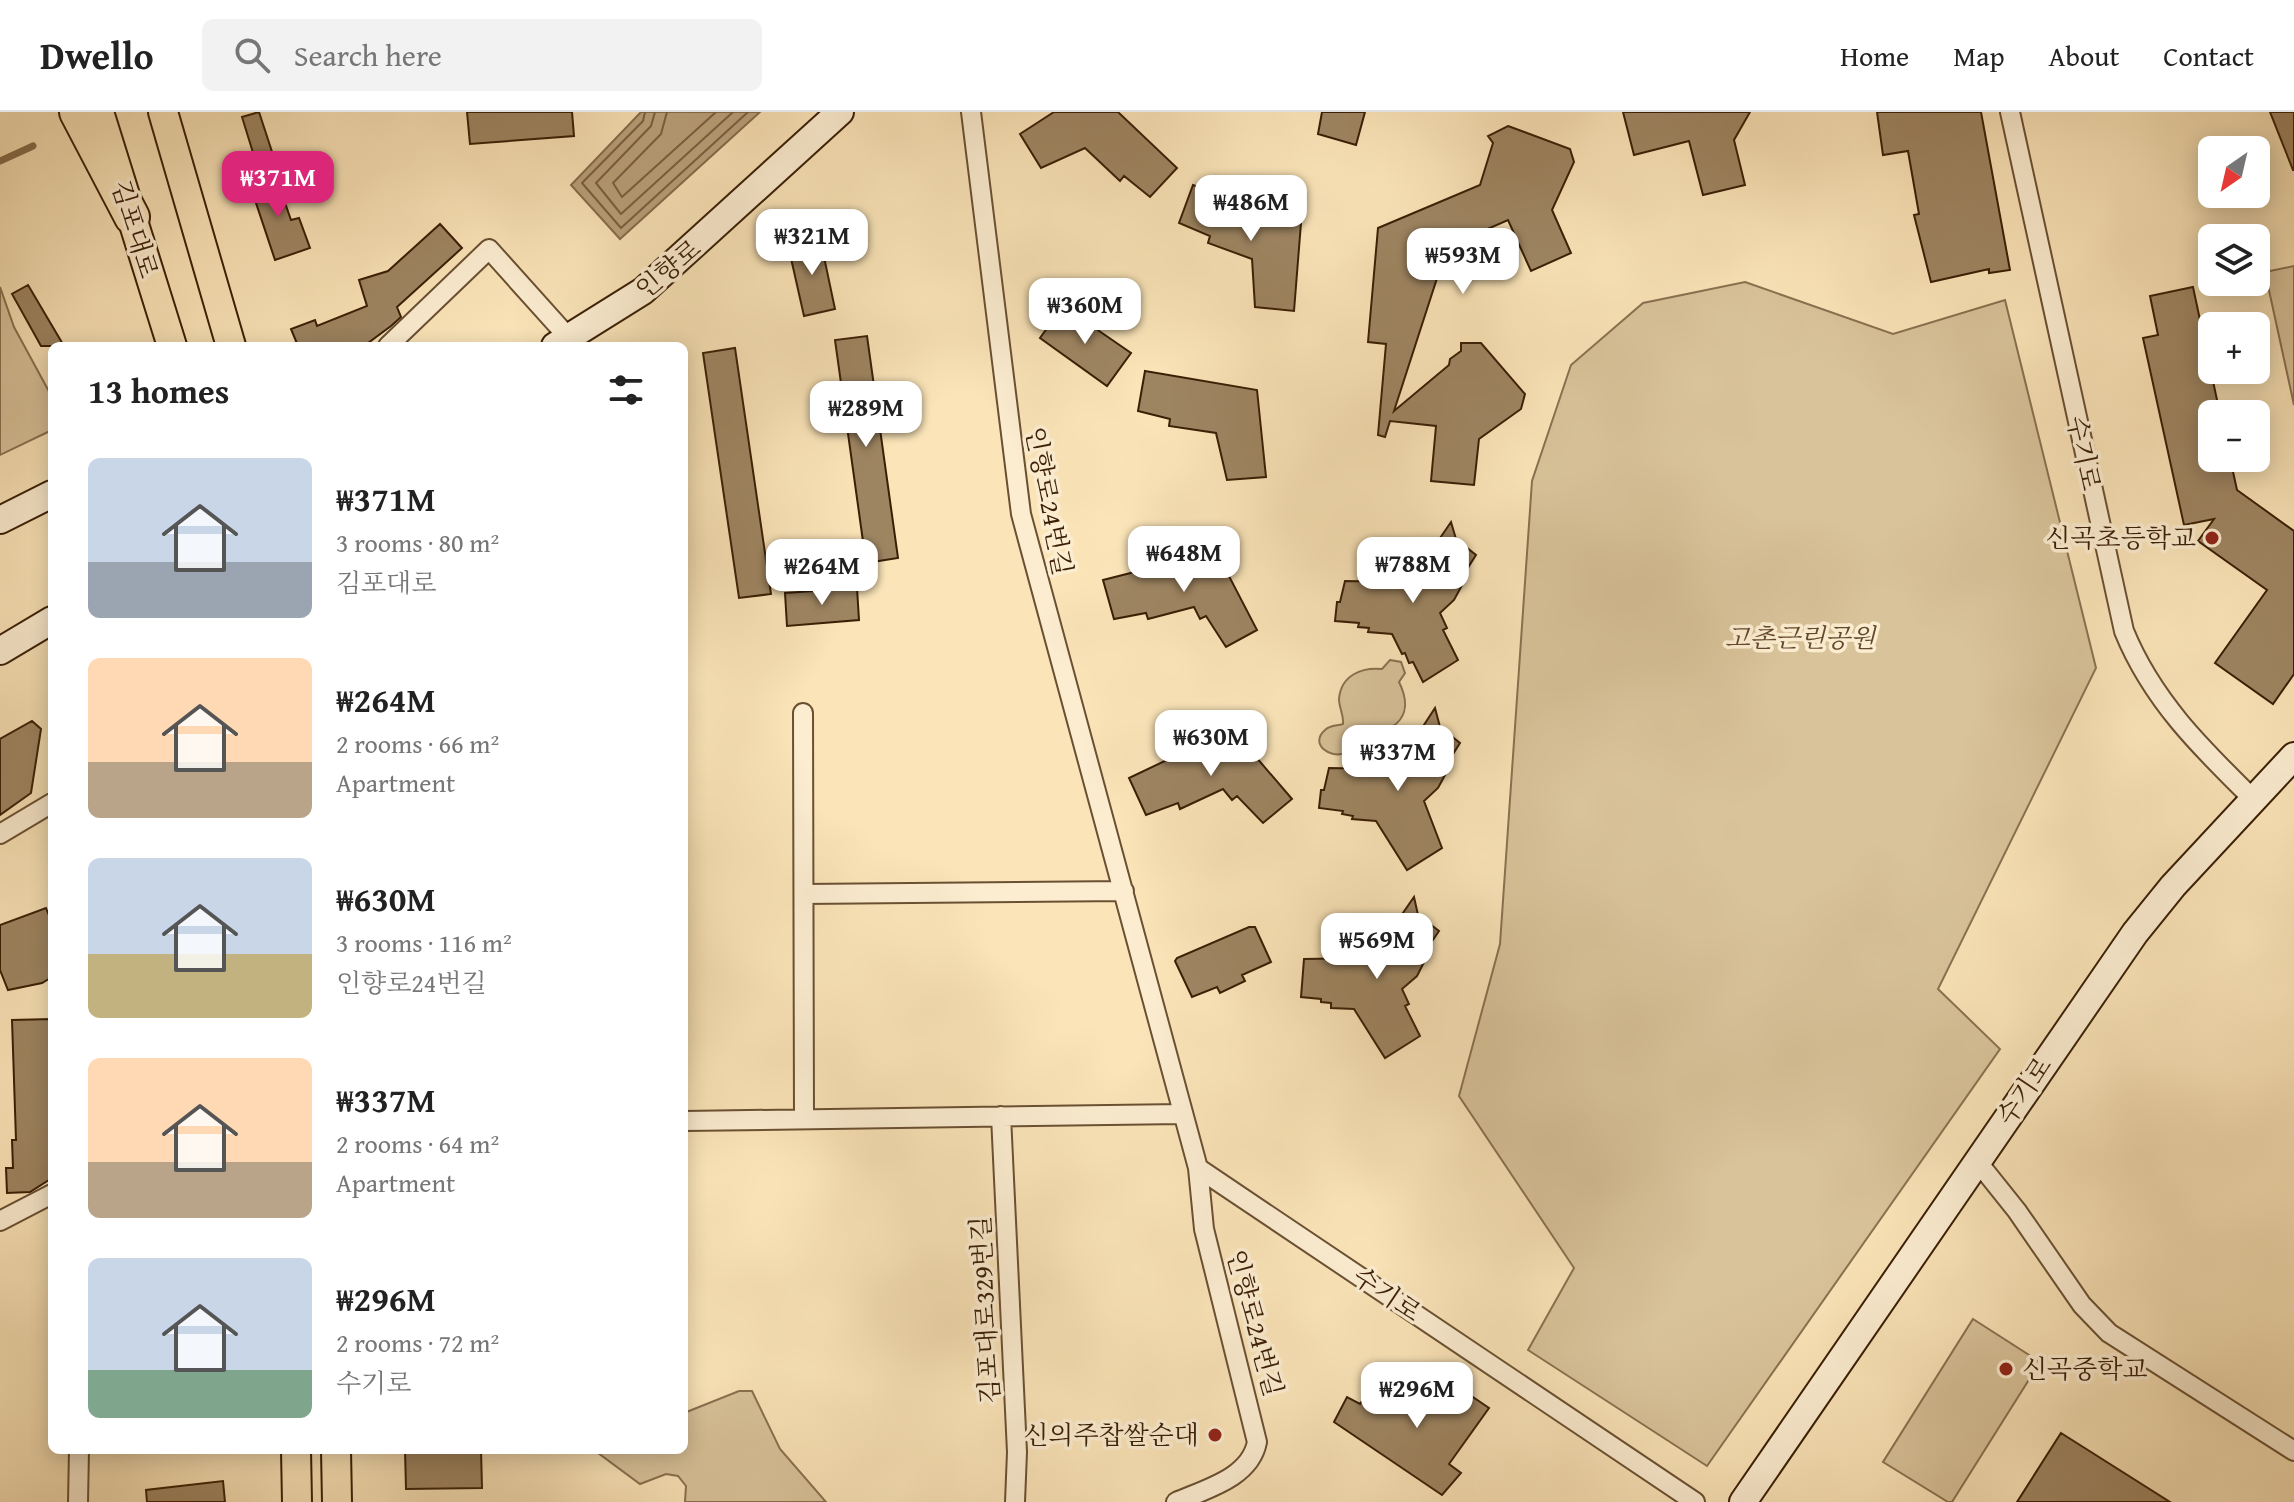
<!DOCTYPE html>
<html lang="en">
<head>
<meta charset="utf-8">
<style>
	:root { --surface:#fff; --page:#f2f2f2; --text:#222; --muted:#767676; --line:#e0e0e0; --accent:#db2777 }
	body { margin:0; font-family:"Gentium Book Plus","Noto Serif KR",serif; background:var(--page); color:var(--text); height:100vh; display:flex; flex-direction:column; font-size:30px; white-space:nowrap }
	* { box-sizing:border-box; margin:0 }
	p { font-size:26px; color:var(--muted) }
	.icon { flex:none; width:44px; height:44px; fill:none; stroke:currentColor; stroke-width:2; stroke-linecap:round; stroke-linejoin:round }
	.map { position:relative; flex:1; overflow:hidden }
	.panel { position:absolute; left:48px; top:230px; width:640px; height:1112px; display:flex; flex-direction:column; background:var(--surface); border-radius:12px; box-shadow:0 4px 20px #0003 }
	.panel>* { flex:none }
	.needle { width:52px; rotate:214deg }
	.fabs { position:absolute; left:2198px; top:24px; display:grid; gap:16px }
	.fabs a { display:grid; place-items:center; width:72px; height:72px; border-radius:12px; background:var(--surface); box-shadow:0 4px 20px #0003; font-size:40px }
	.price { position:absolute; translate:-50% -68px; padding:0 18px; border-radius:16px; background:#fff; color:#222; font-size:26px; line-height:52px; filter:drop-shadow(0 2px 4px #0008) }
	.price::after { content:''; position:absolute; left:50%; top:48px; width:24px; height:18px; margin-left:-12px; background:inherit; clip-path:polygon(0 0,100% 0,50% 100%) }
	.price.selected { background:var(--accent); color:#fff }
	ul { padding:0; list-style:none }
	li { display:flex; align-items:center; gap:24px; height:200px; padding:0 40px }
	li span { display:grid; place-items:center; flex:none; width:224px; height:160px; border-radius:12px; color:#555 }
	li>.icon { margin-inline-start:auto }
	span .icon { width:96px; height:96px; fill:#fffc; stroke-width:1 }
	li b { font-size:34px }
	h2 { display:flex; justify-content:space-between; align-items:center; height:96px; padding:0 40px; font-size:34px }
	header { display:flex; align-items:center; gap:48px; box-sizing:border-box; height:112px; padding:0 40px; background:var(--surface); border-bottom:2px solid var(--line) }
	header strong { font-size:38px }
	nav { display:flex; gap:44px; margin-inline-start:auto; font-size:28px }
	.search { width:560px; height:72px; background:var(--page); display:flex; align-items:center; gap:20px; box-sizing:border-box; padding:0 28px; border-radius:12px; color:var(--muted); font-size:30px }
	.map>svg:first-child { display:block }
	.green { fill:#d9c39a; stroke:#8a7150; stroke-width:2 }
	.water { fill:#b9a17b; stroke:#866d4c; stroke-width:2 }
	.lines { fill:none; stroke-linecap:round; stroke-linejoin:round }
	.shore { stroke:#7a6040; stroke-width:2 }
	.stream { stroke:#866d4c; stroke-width:7 }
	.building { fill:#9e8562; stroke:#3a1f05; stroke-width:2 }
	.street-casing { stroke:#6a5032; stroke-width:22 }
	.secondary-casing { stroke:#3a1f05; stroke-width:30 }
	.primary-casing { stroke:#3a1f05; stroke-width:32 }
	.highway-casing { stroke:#3a1f05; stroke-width:38 }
	.street { stroke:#fcedd1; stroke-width:18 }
	.secondary { stroke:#fcedd1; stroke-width:26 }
	.primary { stroke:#fae4b8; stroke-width:28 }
	.highway { stroke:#fae4b8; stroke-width:34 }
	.poi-dot { fill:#8f2418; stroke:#fcedd1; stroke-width:3 }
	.labels { text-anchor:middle; stroke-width:7; stroke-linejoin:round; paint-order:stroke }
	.street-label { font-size:26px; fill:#3a1f05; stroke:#fcedd1 }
	.poi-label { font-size:26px; fill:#3a1f05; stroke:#fcedd1; text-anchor:end }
	.park-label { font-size:26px; font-style:italic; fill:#62482a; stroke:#fcedd1 }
</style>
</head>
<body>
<header>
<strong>Dwello</strong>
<div class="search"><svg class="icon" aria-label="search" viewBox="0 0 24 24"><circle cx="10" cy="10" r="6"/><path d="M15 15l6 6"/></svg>Search here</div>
<nav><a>Home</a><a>Map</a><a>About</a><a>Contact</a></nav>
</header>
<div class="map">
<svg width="2294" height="1390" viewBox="0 0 2294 1390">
	<rect width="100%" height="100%" fill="#fae4b8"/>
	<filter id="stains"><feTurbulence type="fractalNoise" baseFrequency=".0025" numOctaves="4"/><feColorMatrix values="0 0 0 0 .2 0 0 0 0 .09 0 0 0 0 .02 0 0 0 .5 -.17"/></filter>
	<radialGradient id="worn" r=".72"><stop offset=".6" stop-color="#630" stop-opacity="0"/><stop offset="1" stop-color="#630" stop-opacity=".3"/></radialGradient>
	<path class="green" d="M2294 154V293L2265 160Z
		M1745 170 1893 222 2005 188 2096 556 1938 877 2000 937 1707 1354 1528 1238 1574 1156 1459 984 1500 832 1532 369 1571 253 1643 191Z
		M0 175 14 215 52 285V318L0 343Z
		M1390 548 1401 550 1405 561 1399 570C1418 608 1389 626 1353 619L1345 641C1330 647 1309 632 1325 618 1330 613 1337 614 1343 612 1344 603 1339 596 1339 587 1341 563 1362 555 1382 557Z
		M1973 1207 2040 1250 1952 1390H1948L1883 1350Z
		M739 1279H752L780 1337 826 1390H685L686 1374 678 1364 666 1362 640 1372 594 1338H684V1301Z"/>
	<path class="water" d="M641 0H760L620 127 571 73Z"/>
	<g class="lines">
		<path class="shore" d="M645 0 643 9 582 71 621 116 748 0
			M655 0 651 14 596 71 621 102 733 0
			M667 0 661 22 613 71 622 85 716 0"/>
		<path class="stream" d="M0 49 33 34"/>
	</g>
	<path class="building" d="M259 0 277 55 259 60 242 5Z
		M467 0H572L574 24 470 32Z
		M1054 0H1118L1177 56 1150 85 1124 64 1120 69 1085 36 1041 56 1020 22Z
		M1322 0H1365L1356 33 1318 22Z
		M1623 0H1750L1734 28 1745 73 1703 83 1689 29 1634 43Z
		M1877 0H1981L2010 158 1989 161V157L1931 170 1914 103 1919 102 1908 39 1883 43Z
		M2270 0H2294V58H2293Z
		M1508 14 1570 37 1574 50 1552 98 1571 141 1531 159 1508 108 1430 142 1439 160 1394 299 1449 253 1450 247 1461 239V231H1481L1525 282 1521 297 1479 327 1474 373 1431 369 1436 314 1390 309 1385 325 1378 323 1386 232 1368 230 1378 116 1480 73 1493 31 1488 24Z
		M275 62 291 108 299 106 310 136 275 148 249 70Z
		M1193 73 1301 111 1294 199 1255 195 1252 147 1208 131 1210 124 1179 111Z
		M440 112 462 136 397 195 401 205 391 214 364 234H298L291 217 315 208 317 214 367 194 359 168 388 159Z
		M820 126 835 197 804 204 788 133Z
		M28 173 64 234H41L12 182Z
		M2193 175 2220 302H2212V346H2230L2237 378 2294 419V562L2273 592 2215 551 2267 478 2198 429 2214 407 2184 413 2143 226 2158 223 2150 184Z
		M1063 194 1131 241 1107 274 1040 226Z
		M867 224 898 446 866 451 835 228Z
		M735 236 771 482 739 486 703 241Z
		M1145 259 1257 278 1266 365 1227 368 1216 321 1169 314 1170 307 1138 299Z
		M1451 410 1456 427 1476 443 1464 462 1467 464 1454 488 1440 501 1447 516 1443 518 1458 548 1423 570 1413 550 1409 551 1405 541 1402 542 1392 522 1368 520 1369 516 1358 515 1359 511 1335 509 1337 490H1340L1345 469 1404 470 1418 448 1423 451Z
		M1207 437 1216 439 1257 518 1226 535 1206 504 1200 507 1194 495 1148 507 1146 501 1114 507 1103 468 1170 451Z
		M857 476 859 508 787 514 785 481Z
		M1435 596 1440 615 1460 631 1448 650 1451 652 1438 676 1424 689 1442 736 1407 758 1376 709 1352 707 1353 704 1342 702 1343 699 1319 696 1321 678H1324L1329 656 1388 657 1402 636 1407 639Z
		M32 609 41 617 31 681 0 703V627Z
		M1232 617 1292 687 1263 711 1237 684 1232 688 1223 677 1180 697 1178 691 1146 703 1129 666Z
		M1414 785 1418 803 1439 819 1426 838 1429 840 1417 864 1402 877 1409 892 1405 894 1420 924 1385 946 1354 897 1331 896V891L1321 890V887L1301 885 1304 847 1366 846 1380 824 1385 827Z
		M46 796 52 811V865L42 871 8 878 0 858V813Z
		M1249 815H1255L1271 850 1242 863 1245 869 1220 881 1217 875 1192 885 1175 849 1177 846Z
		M52 907V1066L30 1080 7 1081 6 1056H13L12 1028H16L12 908Z
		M1439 1262 1489 1296 1449 1352 1461 1361 1442 1383 1334 1310 1347 1285 1360 1292 1370 1277 1412 1302Z
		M2061 1321 2170 1390H2017Z
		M405 1338H481L482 1376 406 1377Z
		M223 1369 225 1390H147L146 1378Z"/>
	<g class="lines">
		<defs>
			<path id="street" d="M971 0 1021 402 1198 1056 1204 1117 1257 1330C1250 1366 1206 1377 1176 1390
				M2010 0 2124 519C2152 588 2201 636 2253 687
				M388 234 489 137 568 225
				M803 601 804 1007
				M0 722 52 691
				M804 782 1124 779
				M1001 1004 1017 1340 1015 1390
				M684 1009 1182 1002
				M1977 1049 2017 1099 2082 1193 2109 1221 2294 1339
				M1198 1056 1695 1390
				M0 1109 52 1082
				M78 1390 79 1338"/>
			<path id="secondary" d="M555 234 643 179 840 0
				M0 408 52 382
				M0 539 52 508
				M1743 1390 2135 821 2173 774 2294 644"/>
			<path id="primary" d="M99 0 172 234
				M163 0 231 234
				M296 1338 297 1390
				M336 1338 337 1390"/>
			<path id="highway" d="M77 0 132 105"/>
		</defs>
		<use href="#street" class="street-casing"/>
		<use href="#secondary" class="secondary-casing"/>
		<use href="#primary" class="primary-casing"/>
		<use href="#highway" class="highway-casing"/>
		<use href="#street" class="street"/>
		<use href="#secondary" class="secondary"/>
		<use href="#primary" class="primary"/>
		<use href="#highway" class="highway"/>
	</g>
	<g class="poi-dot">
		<circle cx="2212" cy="426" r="8"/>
		<circle cx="2006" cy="1257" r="8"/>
		<circle cx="1215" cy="1323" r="8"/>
	</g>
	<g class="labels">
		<g class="street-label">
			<text transform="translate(135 117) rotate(73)" y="9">김포대로</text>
			<text transform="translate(668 157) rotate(-40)" y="9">인향로</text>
			<text transform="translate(2084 341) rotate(78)" y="9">수기로</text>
			<text transform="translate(1049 389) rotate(79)" y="9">인향로24번길</text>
			<text transform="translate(2024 979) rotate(-56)" y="9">수기로</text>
			<text transform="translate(1387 1182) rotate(34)" y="9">수기로</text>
			<text transform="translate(985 1198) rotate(-93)" y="9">김포대로329번길</text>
			<text transform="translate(1255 1211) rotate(75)" y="9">인향로24번길</text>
		</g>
		<g class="poi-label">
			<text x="2196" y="435">신곡초등학교</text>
			<text x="2022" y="1266" text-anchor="start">신곡중학교</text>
			<text x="1199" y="1332">신의주찹쌀순대</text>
		</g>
		<g class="park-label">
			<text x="1800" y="535">고촌근린공원</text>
		</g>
	</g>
	<rect width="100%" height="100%" filter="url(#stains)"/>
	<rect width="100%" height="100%" fill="url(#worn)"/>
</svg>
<div class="fabs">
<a><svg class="needle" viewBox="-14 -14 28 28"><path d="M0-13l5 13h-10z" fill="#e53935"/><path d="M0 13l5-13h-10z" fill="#767676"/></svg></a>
<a><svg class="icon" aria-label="layers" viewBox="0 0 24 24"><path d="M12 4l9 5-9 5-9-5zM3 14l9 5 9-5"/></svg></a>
<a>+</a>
<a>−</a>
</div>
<b class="price selected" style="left:278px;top:107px">₩371M</b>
<b class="price" style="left:1251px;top:131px">₩486M</b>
<b class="price" style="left:812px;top:165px">₩321M</b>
<b class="price" style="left:1463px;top:184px">₩593M</b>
<b class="price" style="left:1085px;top:234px">₩360M</b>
<b class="price" style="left:866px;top:337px">₩289M</b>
<b class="price" style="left:1184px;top:482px">₩648M</b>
<b class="price" style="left:1413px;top:493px">₩788M</b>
<b class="price" style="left:822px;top:495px">₩264M</b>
<b class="price" style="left:1211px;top:666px">₩630M</b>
<b class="price" style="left:1398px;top:681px">₩337M</b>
<b class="price" style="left:1377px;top:869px">₩569M</b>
<b class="price" style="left:1417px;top:1318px">₩296M</b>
<section class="panel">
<h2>13 homes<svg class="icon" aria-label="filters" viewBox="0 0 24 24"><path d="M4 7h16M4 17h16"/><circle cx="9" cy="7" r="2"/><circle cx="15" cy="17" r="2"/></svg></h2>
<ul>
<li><span style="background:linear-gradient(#c9d6e8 65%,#9aa5b1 0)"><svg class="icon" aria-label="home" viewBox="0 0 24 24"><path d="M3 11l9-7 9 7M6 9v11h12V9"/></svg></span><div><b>₩371M</b><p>3 rooms · 80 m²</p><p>김포대로</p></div></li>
<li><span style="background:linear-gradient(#ffd9b3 65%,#b9a48a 0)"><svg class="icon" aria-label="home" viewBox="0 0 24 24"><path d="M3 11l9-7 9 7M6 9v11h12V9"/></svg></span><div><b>₩264M</b><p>2 rooms · 66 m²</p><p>Apartment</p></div></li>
<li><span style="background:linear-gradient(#c9d6e8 60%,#c2b280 0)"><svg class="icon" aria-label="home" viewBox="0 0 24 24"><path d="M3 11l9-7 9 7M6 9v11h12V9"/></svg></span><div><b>₩630M</b><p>3 rooms · 116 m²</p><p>인향로24번길</p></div></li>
<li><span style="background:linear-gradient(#ffd9b3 65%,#b9a48a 0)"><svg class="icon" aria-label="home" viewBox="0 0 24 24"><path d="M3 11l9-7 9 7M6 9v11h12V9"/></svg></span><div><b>₩337M</b><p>2 rooms · 64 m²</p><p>Apartment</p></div></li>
<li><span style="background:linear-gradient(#c9d6e8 70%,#7fa58c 0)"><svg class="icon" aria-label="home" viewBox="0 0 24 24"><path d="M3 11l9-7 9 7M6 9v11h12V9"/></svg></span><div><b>₩296M</b><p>2 rooms · 72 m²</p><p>수기로</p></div></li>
</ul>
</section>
</div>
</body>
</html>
